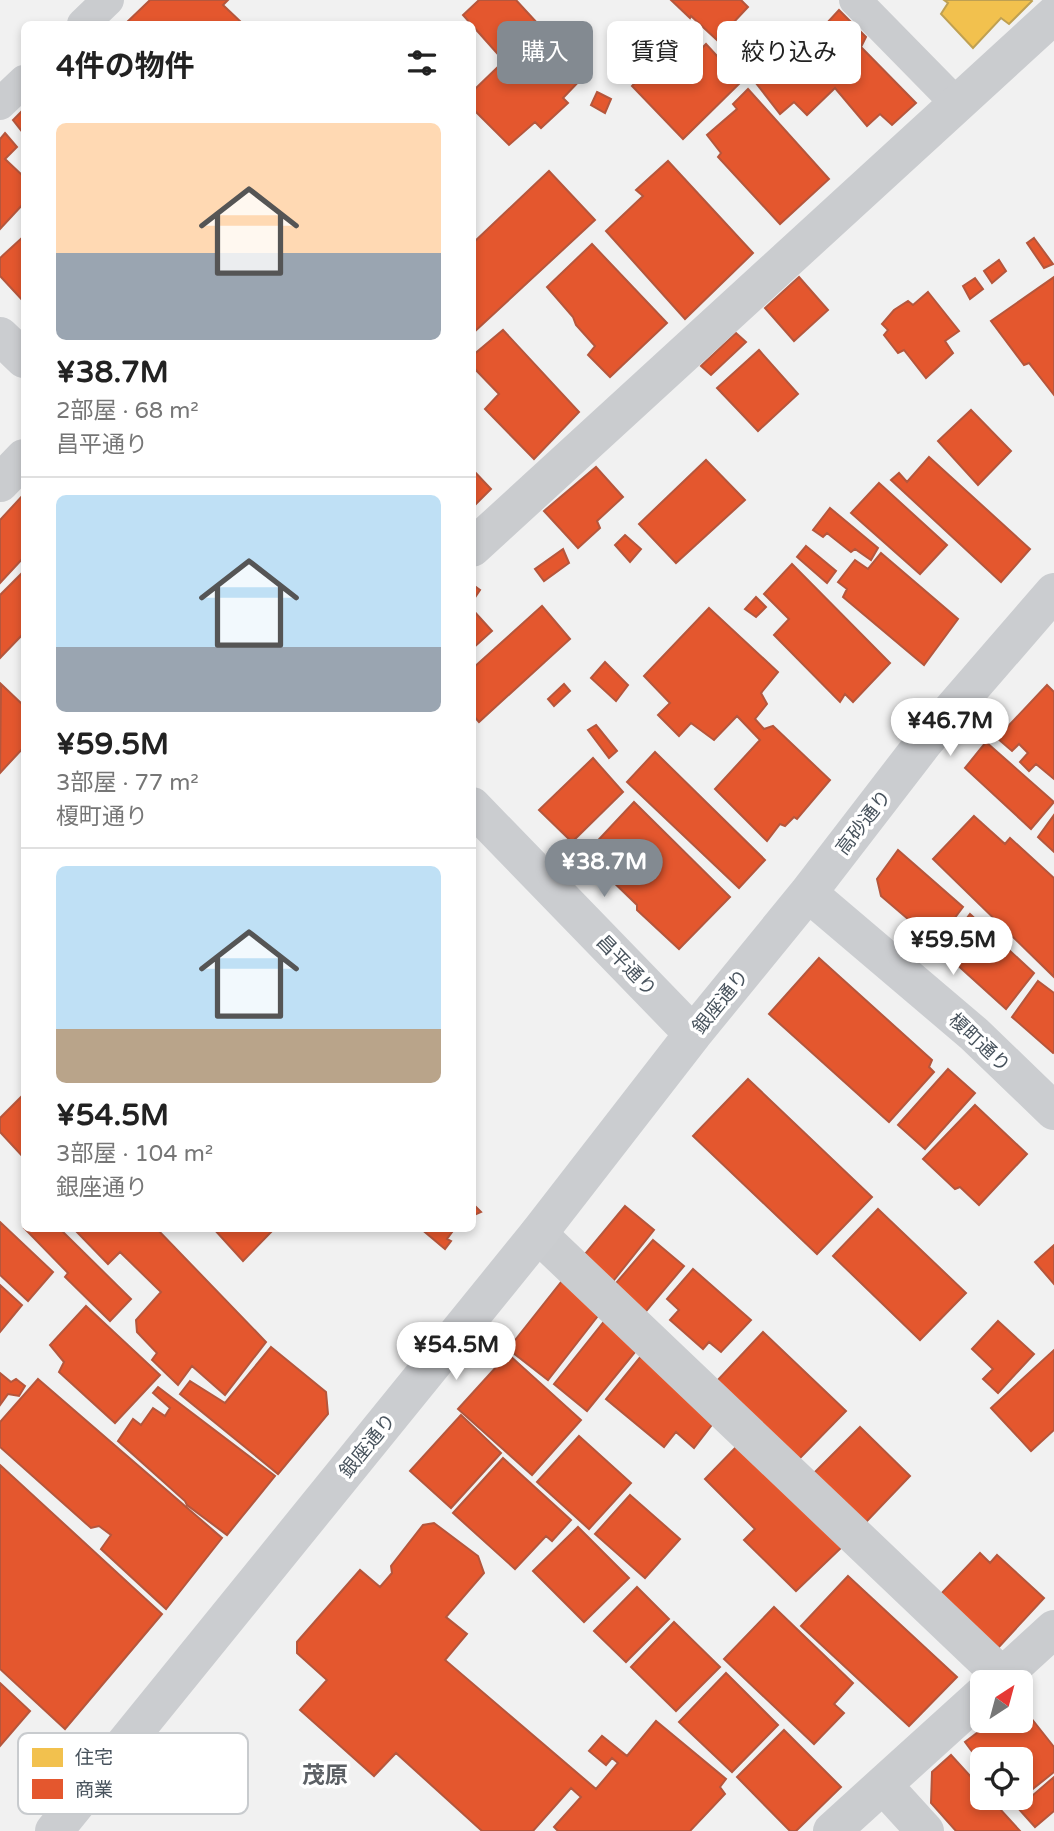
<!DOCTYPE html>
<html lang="ja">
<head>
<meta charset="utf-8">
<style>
	:root { --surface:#fff; --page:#f6f6f6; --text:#222; --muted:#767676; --line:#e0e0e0; --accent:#838a91 }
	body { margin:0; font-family:"Varela Round","Noto Sans JP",sans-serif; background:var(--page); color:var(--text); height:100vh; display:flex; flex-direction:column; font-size:26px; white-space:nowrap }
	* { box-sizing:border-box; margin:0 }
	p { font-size:23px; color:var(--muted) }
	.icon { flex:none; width:38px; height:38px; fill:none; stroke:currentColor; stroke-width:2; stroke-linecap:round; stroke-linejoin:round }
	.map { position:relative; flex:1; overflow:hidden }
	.drawer { position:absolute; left:21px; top:21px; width:455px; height:1211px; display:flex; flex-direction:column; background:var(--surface); border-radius:10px; box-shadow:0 4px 10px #0003 }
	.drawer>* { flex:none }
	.top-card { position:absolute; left:497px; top:21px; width:452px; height:63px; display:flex; gap:14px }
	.needle { width:46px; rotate:36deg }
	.buttons { position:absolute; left:970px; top:1670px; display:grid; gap:14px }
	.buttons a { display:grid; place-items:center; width:63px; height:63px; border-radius:10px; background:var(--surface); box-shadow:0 4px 10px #0003; font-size:35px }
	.price { position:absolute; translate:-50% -60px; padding:0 16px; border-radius:24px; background:#fff; color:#222; font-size:23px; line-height:46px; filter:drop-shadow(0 2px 4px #0008) }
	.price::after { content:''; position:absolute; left:50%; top:42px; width:21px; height:16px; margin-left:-10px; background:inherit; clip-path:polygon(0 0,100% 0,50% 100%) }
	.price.current { background:var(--accent); color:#fff }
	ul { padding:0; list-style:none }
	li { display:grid; align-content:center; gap:14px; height:371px; padding:0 35px }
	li+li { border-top:2px solid var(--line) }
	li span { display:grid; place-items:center; height:217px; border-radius:10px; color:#555 }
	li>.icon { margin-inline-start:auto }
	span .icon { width:126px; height:126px; fill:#fffc; stroke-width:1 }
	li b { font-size:30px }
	h2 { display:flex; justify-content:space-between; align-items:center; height:84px; padding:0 35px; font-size:30px }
	.tag { padding:0 24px; border-radius:10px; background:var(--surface); box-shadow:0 4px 10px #0003; font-size:24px; line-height:63px }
	.tag.current { background:var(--accent); color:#fff }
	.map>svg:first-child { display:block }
	.homes { fill:#f2c14e; stroke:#bfa052; stroke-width:2 }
	.shops { fill:#e4572e; stroke:#b5563c; stroke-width:2 }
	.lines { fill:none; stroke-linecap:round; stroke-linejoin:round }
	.lane { stroke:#cacccf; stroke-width:32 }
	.street { stroke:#cacccf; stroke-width:38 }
	.secondary { stroke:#cbcdd0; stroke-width:38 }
	.labels { text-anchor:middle; stroke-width:7; stroke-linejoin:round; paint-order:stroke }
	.street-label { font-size:19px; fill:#48535d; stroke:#fff }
	.quarter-label { font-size:23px; font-weight:bold; fill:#5c6065; stroke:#fff }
	.key { fill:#fff; stroke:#c8cbce; stroke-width:2 }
	.key-label { font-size:19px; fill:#48535d }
</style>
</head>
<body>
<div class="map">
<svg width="1054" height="1831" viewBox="0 0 1054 1831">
	<rect width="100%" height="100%" fill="#f1f1f1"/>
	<path class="homes" d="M944 0H1031L1032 1 1009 24 1001 18 973 48 941 14 948 3Z"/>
	<path class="shops" d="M150 0H228L223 5 242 23 241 24H125Z
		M479 0H516L585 75 563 98 568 103 541 128 535 122 509 145 472 108V92L504 61 463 15Z
		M671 0H741L748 7 717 40 691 16 690 18Z
		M839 10 866 37 861 47 916 103 892 125 880 114 867 126 835 88 807 115 794 102 780 114 756 83 778 63 782 64 800 48 797 37 815 36Z
		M706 44 741 82 683 139 632 86 657 59 675 75Z
		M748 89 829 179 780 224 718 157 721 153 707 135 737 109 733 104Z
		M597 92 611 99 605 113 591 105Z
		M24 109V134L13 120Z
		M5 133 17 147 5 159 24 177V203L0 229V139Z
		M668 161 753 253 685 319 606 231 643 196 636 190Z
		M549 171 595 220 472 334V244Z
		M24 236V302L0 276V258Z
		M1034 238 1053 264 1044 268 1027 243Z
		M592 244 667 323 610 377 588 355 595 346 576 325 573 317 547 287Z
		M999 260 1006 271 992 283 984 271Z
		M799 277 828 310 794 341 765 308Z
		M1054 277V395L1029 363 1024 365 991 321Z
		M975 278 983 289 970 299 963 286Z
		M928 292 959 331 945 341 953 353 926 378 904 350 898 353 884 335 888 330 882 324 894 310 908 301 913 305Z
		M503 330 579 412 534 459 485 409 499 394 472 366V356Z
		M736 333 746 342 711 375 701 366Z
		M759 350 798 394 758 431 717 388Z
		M971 410 1011 451 978 485 938 441Z
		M929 457 1030 549 1001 582 891 480 899 473 907 482Z
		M706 460 745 500 676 563 639 524Z
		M596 467 623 497 597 521 600 528 578 548 544 511Z
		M472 469 491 489 472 508Z
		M879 483 947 545 920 574 851 513Z
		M24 494V557L0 583V520Z
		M830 508 878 548 871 560 855 549 851 552 827 533 823 537 813 530Z
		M625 535 641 549 630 562 615 545Z
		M806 546 836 571 827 583 797 557Z
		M563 549 569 563 544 581 535 569Z
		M881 553 958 619 924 665 843 597 847 589 838 582 855 560 868 569Z
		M792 564 890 663 853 702 845 694 840 702 774 635 789 619 764 594Z
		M24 571V633L0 658V595Z
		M472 584 480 590 472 602Z
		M756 597 766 607 756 617 745 609Z
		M542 606 570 639 479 722 472 714V669Z
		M709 608 778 672 761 693 767 704 755 719 764 729 773 726 830 780 797 819 794 817 785 826 780 824 767 841 715 789 760 740 737 716 714 740 691 723 679 736 658 715 670 703 644 676Z
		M472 609 492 631 472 649Z
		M605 662 628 685 616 701 591 678Z
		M1 684 24 706V747L0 773Z
		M564 684 570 691 554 706 548 699Z
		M1047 685 1054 692V779L1036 764 1029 771 1020 762 1028 753 1019 744 1012 751 997 738Z
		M596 725 617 751 609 758 588 730Z
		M986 742 1054 802 1031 829 965 768Z
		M655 752 765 860 739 888 627 782Z
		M593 758 623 792 572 842 539 810Z
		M634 802 730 897 679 949 637 910V905L600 869 604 863 589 850Z
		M1054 815V852L1038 837Z
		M974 816 1005 844 1010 838 1054 878V977L933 859Z
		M898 850 963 907 936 943 881 896 877 879Z
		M970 914 1034 973 1006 1009 942 951Z
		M819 958 932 1060 929 1067 934 1072 889 1122 769 1014Z
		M1038 981 1054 993V1052L1053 1053 1012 1017Z
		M948 1069 975 1093 925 1149 898 1125Z
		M748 1079 872 1197 817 1254 693 1136Z
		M24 1094V1158L0 1132V1118Z
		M975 1105 1027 1154 979 1205 960 1187 955 1189 923 1159Z
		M472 1203 481 1212 472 1216Z
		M625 1206 654 1230 610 1285 580 1260Z
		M878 1209 966 1293 920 1340 833 1256Z
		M0 1222 53 1272 28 1301 0 1275Z
		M59 1228 131 1299 110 1321 65 1277 68 1273 25 1229Z
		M73 1228H156L266 1342 225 1395 192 1366 178 1385 152 1360 157 1353 137 1332 136 1320 161 1292 120 1252 108 1264Z
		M213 1228H275L243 1261Z
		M420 1228H455L447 1239 451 1241 445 1249Z
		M653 1240 684 1266 642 1316 611 1289Z
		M1054 1245V1284L1035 1262Z
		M693 1269 751 1320 721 1352 709 1342 703 1349 670 1320 679 1310 667 1299Z
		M562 1281 601 1312 548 1380 508 1349Z
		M0 1285 22 1305 0 1332Z
		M86 1306 160 1375 115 1423 59 1372 64 1362 50 1345Z
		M606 1319 640 1346 587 1411 554 1384Z
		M998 1321 1034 1354 998 1393 983 1379 993 1369 972 1349Z
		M763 1332 846 1411 798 1460 716 1382Z
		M271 1347 326 1392 328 1414 278 1474 180 1394 190 1381 225 1403Z
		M1054 1350V1430L1031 1451 991 1408Z
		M508 1354 581 1420 532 1475 458 1409Z
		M642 1355 718 1417 694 1448 676 1432 664 1447 606 1399Z
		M0 1373 11 1382 16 1379 25 1386 19 1396 8 1394 0 1405Z
		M38 1379 222 1538 166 1609 101 1549 111 1535 99 1526 91 1528 0 1447V1422Z
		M158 1387 275 1476 227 1535 187 1505 185 1501 118 1441 133 1419 141 1425 153 1408 165 1416 170 1408 153 1393Z
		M461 1415 501 1453 451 1508 410 1471Z
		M860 1427 910 1476 866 1522 814 1473Z
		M579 1436 631 1483 589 1529 537 1482Z
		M740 1443 843 1546 796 1591 744 1540 755 1529 705 1479Z
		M503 1458 571 1520 552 1541 546 1536 515 1569 453 1513Z
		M0 1465 162 1614 65 1729 0 1669Z
		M630 1495 680 1539 645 1578 595 1534Z
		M434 1523 478 1556 484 1573 446 1617 467 1634 445 1660 596 1789 618 1763 612 1758 606 1765 589 1751 602 1736 627 1756 656 1721 726 1779 720 1787 725 1794 690 1831H558L554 1827 581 1797 571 1788 533 1831H482L396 1753 374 1776 300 1710 327 1680 297 1653V1642L360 1570 380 1587 392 1573 391 1566 423 1525Z
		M578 1527 629 1578 584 1622 533 1571Z
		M980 1553 990 1563 997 1555 1044 1598 997 1649 940 1595Z
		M848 1576 957 1677 909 1726 801 1626Z
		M637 1587 669 1619 626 1662 594 1631Z
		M774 1607 853 1683 834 1704 844 1713 814 1744 724 1659Z
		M674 1622 720 1667 676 1711 631 1667Z
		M726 1673 778 1725 732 1772 679 1722Z
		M0 1683 30 1711 0 1746Z
		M1020 1704 1054 1747V1772L1013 1805 1007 1797H1020V1759H982V1765L965 1742 994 1720H1020Z
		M784 1730 841 1787 796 1831H790L737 1777Z
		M951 1755 982 1789V1797H989L1020 1831H956L931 1803 932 1772Z
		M1054 1777V1811L1035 1827 1018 1808Z"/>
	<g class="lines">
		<path class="lane" d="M855 0 957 104
			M83 24 108 0
			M0 104 24 81"/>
		<path class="street" d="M0 483 24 458
			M472 548 1054 15
			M538 1234 1002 1676
			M996 1682 1054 1629
			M883 1785 925 1831
			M832 1831 982 1695"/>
		<path class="secondary" d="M0 336 24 359
			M472 806 693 1034
			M808 893 974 1034 1054 1111
			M54 1831 538 1234 693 1034 808 893 925 741 1054 592"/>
	</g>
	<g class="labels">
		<g class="street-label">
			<text transform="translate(863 822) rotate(-52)" y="7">高砂通り</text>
			<text transform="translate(627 965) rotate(46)" y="7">昌平通り</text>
			<text transform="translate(720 1001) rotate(-51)" y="7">銀座通り</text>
			<text transform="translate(980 1042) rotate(43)" y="7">榎町通り</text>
			<text transform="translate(367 1445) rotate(-51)" y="7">銀座通り</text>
		</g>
		<g class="quarter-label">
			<text x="325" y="1783">茂原</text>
		</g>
	</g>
	<rect x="18" y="1733" width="230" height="81" rx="10" class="key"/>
	<rect x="32" y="1748" width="31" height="19" fill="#f2c14e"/>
	<rect x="32" y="1779" width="31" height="20" fill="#e4572e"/>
	<g class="key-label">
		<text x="75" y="1764">住宅</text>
		<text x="75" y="1796">商業</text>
	</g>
</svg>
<div class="buttons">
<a><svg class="needle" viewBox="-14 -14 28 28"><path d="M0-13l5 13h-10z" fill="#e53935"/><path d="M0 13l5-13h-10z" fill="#767676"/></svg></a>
<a><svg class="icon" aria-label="locate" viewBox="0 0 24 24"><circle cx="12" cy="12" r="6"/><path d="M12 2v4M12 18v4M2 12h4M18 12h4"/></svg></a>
</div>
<b class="price" style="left:950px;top:758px">¥46.7M</b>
<b class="price current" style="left:604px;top:899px">¥38.7M</b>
<b class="price" style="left:953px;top:977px">¥59.5M</b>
<b class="price" style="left:456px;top:1382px">¥54.5M</b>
<div class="top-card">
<a class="tag current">購入</a>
<a class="tag">賃貸</a>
<a class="tag">絞り込み</a>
</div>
<section class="drawer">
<h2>4件の物件<svg class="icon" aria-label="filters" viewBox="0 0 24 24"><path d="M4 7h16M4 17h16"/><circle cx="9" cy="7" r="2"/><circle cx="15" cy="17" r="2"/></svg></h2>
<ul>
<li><span style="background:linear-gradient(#ffd9b3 60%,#9aa5b1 0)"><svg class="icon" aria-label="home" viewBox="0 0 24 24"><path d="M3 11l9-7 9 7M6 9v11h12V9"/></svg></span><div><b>¥38.7M</b><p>2部屋 · 68 m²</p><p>昌平通り</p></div></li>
<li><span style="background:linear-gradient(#bfe0f5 70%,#9aa5b1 0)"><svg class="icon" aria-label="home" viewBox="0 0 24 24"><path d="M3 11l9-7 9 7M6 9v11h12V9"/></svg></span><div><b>¥59.5M</b><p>3部屋 · 77 m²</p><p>榎町通り</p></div></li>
<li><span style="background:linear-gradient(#bfe0f5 75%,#b9a48a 0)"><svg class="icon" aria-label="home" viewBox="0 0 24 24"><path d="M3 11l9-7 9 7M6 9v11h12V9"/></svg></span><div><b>¥54.5M</b><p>3部屋 · 104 m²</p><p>銀座通り</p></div></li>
</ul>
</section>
</div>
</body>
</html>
